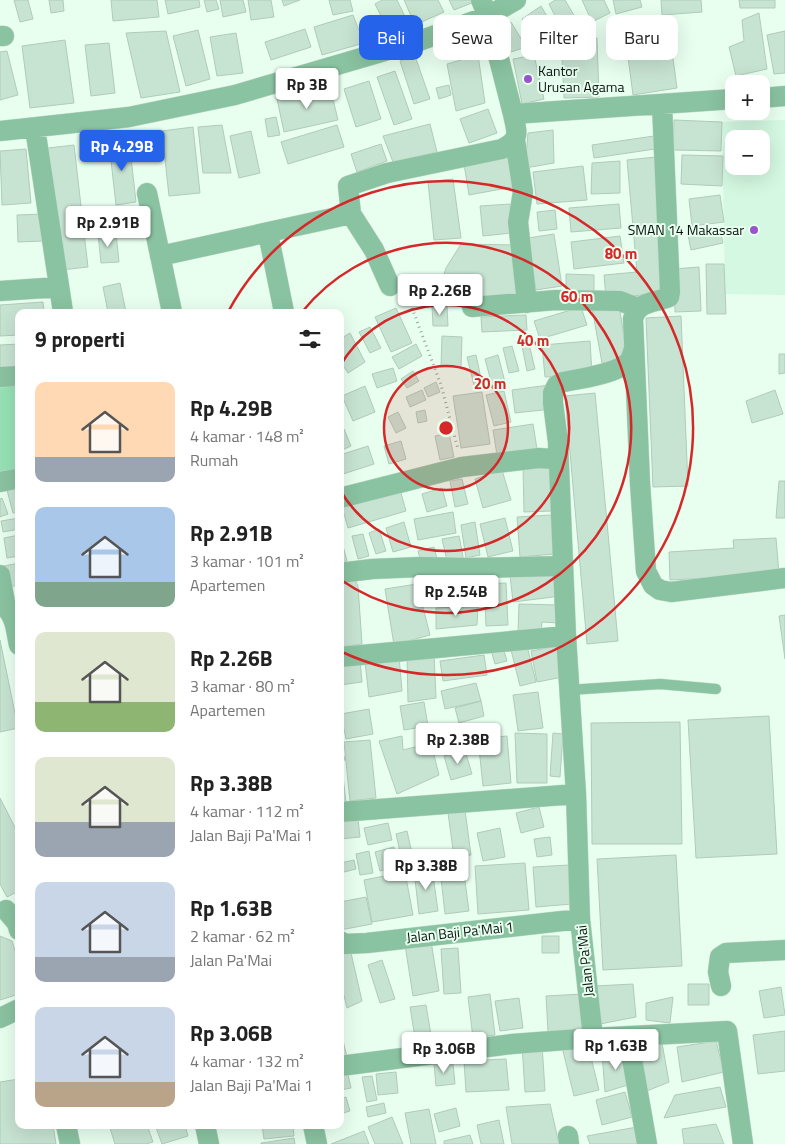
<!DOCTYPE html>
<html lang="id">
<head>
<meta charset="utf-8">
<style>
	:root { --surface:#fff; --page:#f6f6f6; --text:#222; --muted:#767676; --accent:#2563eb }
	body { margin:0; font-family:"Titillium Web",sans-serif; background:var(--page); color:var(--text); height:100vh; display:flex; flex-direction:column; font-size:19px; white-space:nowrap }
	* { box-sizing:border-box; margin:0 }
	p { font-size:16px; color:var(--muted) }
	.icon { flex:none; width:28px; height:28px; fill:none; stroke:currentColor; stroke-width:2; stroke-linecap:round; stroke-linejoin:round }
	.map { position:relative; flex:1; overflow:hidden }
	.sheet { position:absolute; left:15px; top:309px; width:329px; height:820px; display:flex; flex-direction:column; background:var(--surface); border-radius:10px; box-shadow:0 5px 20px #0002 }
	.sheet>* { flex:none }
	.banner { position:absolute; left:359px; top:15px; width:351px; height:45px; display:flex; gap:10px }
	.controls { position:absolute; left:725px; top:75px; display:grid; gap:10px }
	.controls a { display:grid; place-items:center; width:45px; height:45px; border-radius:10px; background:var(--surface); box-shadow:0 5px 20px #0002; font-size:25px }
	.price { position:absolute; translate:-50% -42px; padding:0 11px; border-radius:5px; background:#fff; color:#222; font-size:16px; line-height:32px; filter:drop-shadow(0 1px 2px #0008) }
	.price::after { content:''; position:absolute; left:50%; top:30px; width:15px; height:11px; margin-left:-8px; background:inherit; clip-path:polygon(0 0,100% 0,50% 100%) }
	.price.active { background:var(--accent); color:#fff }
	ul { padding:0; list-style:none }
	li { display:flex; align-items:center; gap:15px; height:125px; padding:0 20px }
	li span { display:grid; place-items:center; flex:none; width:140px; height:100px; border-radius:10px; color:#555 }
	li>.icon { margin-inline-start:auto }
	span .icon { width:60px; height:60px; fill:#fffc; stroke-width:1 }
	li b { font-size:21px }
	h2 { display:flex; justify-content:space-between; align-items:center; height:60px; padding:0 20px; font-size:21px }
	.tag { padding:0 18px; border-radius:10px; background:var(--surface); box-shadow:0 5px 20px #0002; font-size:18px; line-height:45px }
	.tag.active { background:var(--accent); color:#fff }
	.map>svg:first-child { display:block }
	.built { fill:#d4f8e1; fill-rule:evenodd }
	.green { fill:#97e1b5 }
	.building { fill:#c7e3d2; stroke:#b0cbba }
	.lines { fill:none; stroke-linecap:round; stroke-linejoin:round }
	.lane-casing { stroke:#c5dacc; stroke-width:11 }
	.street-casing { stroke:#c5dacc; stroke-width:21 }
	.path { stroke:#96a89c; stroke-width:3; stroke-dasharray:1 4; stroke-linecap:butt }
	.lane { stroke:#8ac3a1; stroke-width:10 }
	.street { stroke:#8ac3a1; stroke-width:20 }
	.ring { fill:none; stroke:#d62828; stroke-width:2.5 }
	.poi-dot { fill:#9956cc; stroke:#e8fff0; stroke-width:2 }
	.labels { text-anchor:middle; stroke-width:4; stroke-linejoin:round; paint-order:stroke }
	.poi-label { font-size:14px; fill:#0b150f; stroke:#e8fff0; text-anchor:start }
	.street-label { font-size:14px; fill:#0b150f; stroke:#e8fff0 }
	.centre { fill:#d62828; stroke:#e8fff0; stroke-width:2.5 }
	.ring-label { font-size:15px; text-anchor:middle; font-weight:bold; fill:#d62828; stroke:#e8fff0; stroke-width:4; stroke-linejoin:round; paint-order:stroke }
</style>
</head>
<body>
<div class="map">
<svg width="785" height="1144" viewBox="0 0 785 1144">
	<rect width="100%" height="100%" fill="#e8fff0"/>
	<path class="built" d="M785 120V295L725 294 722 122ZM734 139H761V166H734Z"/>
	<path class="green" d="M19 386V477L0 481V387Z"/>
	<path class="building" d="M14 0H28L33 19 20 22Z
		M49 0H63L64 11 51 13Z
		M111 0H157L159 17 113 21Z
		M165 0H199L200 7 168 14Z
		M204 0H216L219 9 207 12Z
		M220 0H243L246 12 223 17Z
		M248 0H271L274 17 251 20Z
		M282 0H300L284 6Z
		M329 0H350L353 11 333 15Z
		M382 0H397L410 27 392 38 375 4Z
		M404 0H438L444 12 415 25Z
		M449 0H477V1L454 10Z
		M555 0H565L581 27 563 32 549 4Z
		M582 0H604L610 13 592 22Z
		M613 0H640L642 7 616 14Z
		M661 0H701L702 12 662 15Z
		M739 0H775V8H740Z
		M541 6 556 32 534 44 522 19Z
		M759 13 767 69 736 76 729 47 744 41 742 20Z
		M353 15 364 43 322 55 314 27Z
		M511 22 526 47 511 52 499 24Z
		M305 29 311 47 271 60 265 42Z
		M198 30 210 79 186 86 173 36Z
		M166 31 180 92 141 98 126 33Z
		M785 31V73L774 74 767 35Z
		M236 33 243 73 217 76 210 37Z
		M670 36 677 88 633 95 626 42Z
		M597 38 599 97 564 98 561 39Z
		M65 40 74 103 30 108 22 46Z
		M109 43 115 93 91 96 85 45Z
		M7 51 18 95 0 100V52Z
		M478 55 485 103 456 111 447 64Z
		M534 55 544 99 522 104 513 59Z
		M415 56 430 99 414 104 400 61Z
		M395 71 412 119 394 125 377 77Z
		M369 81 381 119 356 127 344 89Z
		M449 85 451 95 439 99 436 88Z
		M330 87 338 120 284 132 277 99Z
		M488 109 497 133 469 143 460 119Z
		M276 117 280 135 268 137 265 119Z
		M674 120 722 122 721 151 673 150Z
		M430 124 437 152 393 162 383 136Z
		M222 125 231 173H203L198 127Z
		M337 125 344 147 288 164 281 142Z
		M193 127 200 193 169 196 162 131Z
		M553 130 554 163 525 168 528 133Z
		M251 131 260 173 239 178 230 136Z
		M654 136 655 149 594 158 592 145Z
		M129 140 136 202 116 205 109 143Z
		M381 144 387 161 357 172 351 154Z
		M74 145 88 267 61 270 48 148Z
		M26 149 31 203 2 205 0 151Z
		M512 155 518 186 469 195 464 164Z
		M682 155 723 156 722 186 681 184Z
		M656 157 667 293 606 298 604 275 637 272 627 160Z
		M620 161V193L591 194 592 163Z
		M583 166 587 200 537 204 533 172Z
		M453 179 461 238 434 240 428 182Z
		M720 195 724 222 692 226 689 199Z
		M510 204 512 233 483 236 480 206Z
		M619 204 621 228 571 232 569 208Z
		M555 210 557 229 539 231 537 212Z
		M43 214 44 241 18 242 17 215Z
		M719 227 723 243 691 250 688 235Z
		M116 233 119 262 101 263 98 234Z
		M554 234 562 286 536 290 528 238Z
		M620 236 624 263 574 269 571 242Z
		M461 244 516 245 520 300H442L440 286 446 268Z
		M706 264H724L726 314H707Z
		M699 267 701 311 675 312 674 269Z
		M566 274 594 275V296H566Z
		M120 283 126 312H108L103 287Z
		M43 302 44 312H19V335L0 336V305Z
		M619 305 628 361 602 363 592 308Z
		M447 306 448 326H433L432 307Z
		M581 307 587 325 540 339 534 321Z
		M396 308 412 343 391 352 375 317Z
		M526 315 527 330 482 332 481 317Z
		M681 316 688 486 653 487 646 318Z
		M370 327 381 348 370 353 359 332Z
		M350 333 365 362 348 373 340 361V339Z
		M442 336 462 337 461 367 441 366Z
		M590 341 592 374 545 377 542 345Z
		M19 344V370L0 372V345Z
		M416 344 422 356 399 369 392 357Z
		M529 344 535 369 527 371 522 346Z
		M512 346 519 371 509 373 503 348Z
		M779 354H785V373L779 374Z
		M476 355 482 383 474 385 467 357Z
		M498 355 505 382 492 385 485 359Z
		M393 368 397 381 377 388 372 374Z
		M413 371 419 381 407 388 401 379Z
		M436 382 440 392 428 397 424 388Z
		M549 385 552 409 515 413 512 390Z
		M365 386 375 412 353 421 342 396Z
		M422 390 426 400 410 407 406 397Z
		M775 390 783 414 752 423 746 401Z
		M504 391 511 422 494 426 486 395Z
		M482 392 490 444 461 448 453 396Z
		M595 393 618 641 587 644 565 396Z
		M425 410 427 421 418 423 416 412Z
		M398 412 406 428 396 433 388 417Z
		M533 424 537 449 497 455 493 430Z
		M344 429 351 446 340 451V431Z
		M449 433 454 457 440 460 435 436Z
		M401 441 406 459 389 464 384 446Z
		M368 446 374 464 340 475V455Z
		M551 466 552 511 524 512 523 467Z
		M502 470 511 500 483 508 475 479Z
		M462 479 468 504 455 507 450 481Z
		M779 481H785V518H776Z
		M399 486 406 511 348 528 341 503Z
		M19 488V512L13 513 7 490Z
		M442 488 447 506 427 512 422 494Z
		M2 498 8 514 0 517V499Z
		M453 512 456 533 418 540 414 519Z
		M551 515 554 554 520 557 517 517Z
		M19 518V529L3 532 1 521Z
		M505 518 513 551 488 557 480 524Z
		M404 522 411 547 393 552 386 528Z
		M475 522 480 555 466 558 461 525Z
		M379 529 386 551 376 554 369 533Z
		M363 534 369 556 358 559 352 536Z
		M19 535V556L7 558 4 538Z
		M340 535 347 561 340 564Z
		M459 536 464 562 448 565 442 539Z
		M776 538 779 574 670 580 669 552 734 548 733 540Z
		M434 547 437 559 421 562 418 551Z
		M19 563V585L8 587 4 566Z
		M557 569 561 596 513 602 510 575Z
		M451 579 454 597 426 601 424 583Z
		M355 580 358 586 362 644 340 647V584Z
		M506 583 508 625 486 626 485 602 465 603 464 585Z
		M417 584 430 635 394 645 385 589Z
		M519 604 559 605V623L542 622 541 633 518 632Z
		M478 606 477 625 436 629V608Z
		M785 615V659L779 616Z
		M0 640 18 728 0 732Z
		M502 644 507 661 495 664 490 647Z
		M527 646 536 682 520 686 511 650Z
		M557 646 563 677 537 682 531 651Z
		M434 654 436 698 408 702 407 656Z
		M484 655 487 675 443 681 440 661Z
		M399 656 402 691 369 697 365 662Z
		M360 661 362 682 340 685V663Z
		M476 683 481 701 445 709 441 691Z
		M538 692 543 728 518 731 513 695Z
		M481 701 484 716 459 723 455 708Z
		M424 702 428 726 404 730 400 706Z
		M369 709 373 734 346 739 341 714Z
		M769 716 777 854 696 858 688 720Z
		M680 722 682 844H592L591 723Z
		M515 733 547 734V783H517Z
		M553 733 563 734 560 777 550 776Z
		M402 736 403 750 431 743 439 775 397 794 379 741Z
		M507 736 511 783 483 786 478 739Z
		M370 740 376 798 350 801 344 742Z
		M340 742 345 760 340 761Z
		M465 750 472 774 451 780 444 756Z
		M343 776 346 803H340V777Z
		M0 798 19 835V891L7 897 0 884Z
		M539 807 544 827 521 833 516 813Z
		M465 810 471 855 454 857 448 813Z
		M358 819 360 837 340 839V821Z
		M388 823 392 840 368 845 364 828Z
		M500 828 505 857 483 861 477 833Z
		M407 831 413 858 402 860 396 834Z
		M550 837 552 855 537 857 534 839Z
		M394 847 398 866 380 871 375 852Z
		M369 851 373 873 360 875 356 854Z
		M676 855 682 966 603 970 597 859Z
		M354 860 356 869 340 873V863Z
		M525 863 529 910 478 914 475 866Z
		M569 865 572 904 536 907 533 867Z
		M463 866 469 911 445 914 440 869Z
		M432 868 438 911 419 914 414 871Z
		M405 872 413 915 372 922 364 880Z
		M366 897 372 924 340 930V902Z
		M0 936 12 941 19 964V994L0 1000Z
		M542 936H559V953H542Z
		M431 941 439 991 413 996 405 945Z
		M458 948 461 993 444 994 441 949Z
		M351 953 362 1001 347 1008 340 979V954Z
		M382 960 395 999 380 1003 368 965Z
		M633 984 636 1017 600 1024 595 986Z
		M688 984H709V1005H688Z
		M781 987 785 1015 764 1018 759 991Z
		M490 994 495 1035 473 1038 468 997Z
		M583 994 585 1030 548 1032 546 996Z
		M673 997 670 1023 646 1020V1003Z
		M519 998 523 1028 500 1031 495 1001Z
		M426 1005 432 1041 416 1044 410 1007Z
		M340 1028 347 1057 340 1058Z
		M785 1031V1071L758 1074 753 1035Z
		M587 1041 599 1090 574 1096 562 1047Z
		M716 1041 724 1072 682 1082 677 1047Z
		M662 1043 669 1082 642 1093 636 1046Z
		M542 1044 545 1091 525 1092 522 1045Z
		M625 1051 631 1084 605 1092 602 1053Z
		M506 1059 509 1090 466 1092 464 1061Z
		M453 1063 455 1084 436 1086 434 1064Z
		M347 1070 351 1088 340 1090V1071Z
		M396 1072 398 1093 378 1095 376 1074Z
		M372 1076 377 1100 367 1102 362 1077Z
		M19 1079V1125H53L56 1144H0V1082Z
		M720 1087 726 1107 664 1118 675 1095Z
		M625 1092 632 1117 602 1125 596 1100Z
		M346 1097 350 1111 340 1114V1099Z
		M384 1103 386 1113 368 1117 366 1107Z
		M550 1104 559 1144H512L506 1107Z
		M456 1108 460 1126 439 1132 434 1114Z
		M429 1109 436 1144H411L405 1113Z
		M392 1117 403 1144H375L368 1127Z
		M499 1120 504 1144H481L477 1125Z
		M716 1124 724 1144H684L682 1129Z
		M109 1125H147L153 1142 146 1144H115Z
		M155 1125H185L188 1136 162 1144Z
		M262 1125H293L294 1136 264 1139Z
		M637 1127 640 1144H590L587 1136Z
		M364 1131 369 1144H331Z
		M470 1135 473 1144H444V1141Z
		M294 1138 295 1144H261V1143Z"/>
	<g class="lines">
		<defs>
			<path id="lane" d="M569 690 660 684 716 689"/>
			<path id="street" d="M481 0 488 16 513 114 734 99
				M0 36H4
				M761 98 785 96
				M662 104 670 292 669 297C655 303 637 301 633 319L640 483 646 571 653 585 660 590 671 592 785 578
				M35 128 63 312
				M0 131 129 117 235 95 419 41 488 16 516 0
				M515 140 523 192 518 222 527 303
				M147 193 172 312
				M268 233 284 312
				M160 256 351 214
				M390 286 374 250 351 214 348 186 387 173 502 149C521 139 517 133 513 114
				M0 291 59 287
				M472 307 556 300 620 301 638 308
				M634 348C633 352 632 356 630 360 621 373 579 379 563 382L557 385 553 393V403L558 442 566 636 576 794 580 919 593 1038 727 1031 743 1144
				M0 377 19 376
				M0 482 15 479
				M340 498 462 467 539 458 553 459 558 461
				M340 573 372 569 420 567 469 568 563 566
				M0 575 6 608
				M6 608C16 618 16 632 19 645
				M340 657 566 636
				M340 812 576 794
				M6 910 17 923 19 930
				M340 941 345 944 367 943 580 919
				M721 986 718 972 720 957 726 953 785 950
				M0 1018 19 1009
				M628 1036 647 1144
				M340 1066 512 1044 593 1038
				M66 1125 70 1144
				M205 1125 209 1144
				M313 1125 317 1144
				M568 1136 569 1144"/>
		</defs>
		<use href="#lane" class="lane-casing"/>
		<use href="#street" class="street-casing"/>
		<path class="path" d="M412 308 441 385 458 449"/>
		<use href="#lane" class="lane"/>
		<use href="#street" class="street"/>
	</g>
	<circle cx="446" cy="428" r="62" fill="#d62828" fill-opacity=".12"/>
	<g class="ring">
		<circle cx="446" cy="428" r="62"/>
		<path d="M340 366A123 123 0 1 1 340 490"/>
		<path d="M302 312A185 185 0 1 1 341 580"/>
		<path d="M228 312A247 247 0 1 1 342 652"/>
	</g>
	<g class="poi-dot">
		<circle cx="528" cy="79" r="5"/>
		<circle cx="754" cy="230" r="5"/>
	</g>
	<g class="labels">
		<g class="poi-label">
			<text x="538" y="76">Kantor<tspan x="538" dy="16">Urusan Agama</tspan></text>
			<text x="744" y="235" text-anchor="end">SMAN 14 Makassar</text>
		</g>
		<g class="street-label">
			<text transform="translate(460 932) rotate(-6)" y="5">Jalan Baji Pa'Mai 1</text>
			<text transform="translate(585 961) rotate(-96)" y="5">Jalan Pa'Mai</text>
		</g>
	</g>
	<circle cx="446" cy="428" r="8" class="centre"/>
	<g class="ring-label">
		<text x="621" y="259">80 m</text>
		<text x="577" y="302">60 m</text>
		<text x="533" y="346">40 m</text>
		<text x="490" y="389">20 m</text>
	</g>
</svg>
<div class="controls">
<a>+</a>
<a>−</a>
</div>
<b class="price" style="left:307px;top:110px">Rp 3B</b>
<b class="price active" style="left:122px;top:172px">Rp 4.29B</b>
<b class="price" style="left:108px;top:248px">Rp 2.91B</b>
<b class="price" style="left:440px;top:316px">Rp 2.26B</b>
<b class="price" style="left:456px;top:617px">Rp 2.54B</b>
<b class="price" style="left:458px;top:765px">Rp 2.38B</b>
<b class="price" style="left:426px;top:891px">Rp 3.38B</b>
<b class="price" style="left:616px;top:1071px">Rp 1.63B</b>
<b class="price" style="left:444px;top:1074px">Rp 3.06B</b>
<div class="banner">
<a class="tag active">Beli</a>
<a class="tag">Sewa</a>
<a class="tag">Filter</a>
<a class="tag">Baru</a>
</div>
<section class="sheet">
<h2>9 properti<svg class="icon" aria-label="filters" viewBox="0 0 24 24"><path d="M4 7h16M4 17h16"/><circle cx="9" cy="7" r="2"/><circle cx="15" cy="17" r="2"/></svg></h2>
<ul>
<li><span style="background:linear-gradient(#ffd9b3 75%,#9aa5b1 0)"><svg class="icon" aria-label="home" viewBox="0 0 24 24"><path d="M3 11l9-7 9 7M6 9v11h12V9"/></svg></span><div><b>Rp 4.29B</b><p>4 kamar · 148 m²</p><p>Rumah</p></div></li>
<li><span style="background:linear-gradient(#a9c7e8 75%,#7fa58c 0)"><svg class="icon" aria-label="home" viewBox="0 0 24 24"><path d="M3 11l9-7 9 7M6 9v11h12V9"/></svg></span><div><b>Rp 2.91B</b><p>3 kamar · 101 m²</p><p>Apartemen</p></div></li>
<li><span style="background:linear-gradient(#dfe7d0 70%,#8fb573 0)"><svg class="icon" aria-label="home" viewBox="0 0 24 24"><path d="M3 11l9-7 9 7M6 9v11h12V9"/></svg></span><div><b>Rp 2.26B</b><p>3 kamar · 80 m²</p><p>Apartemen</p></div></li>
<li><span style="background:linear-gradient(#dfe7d0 65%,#9aa5b1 0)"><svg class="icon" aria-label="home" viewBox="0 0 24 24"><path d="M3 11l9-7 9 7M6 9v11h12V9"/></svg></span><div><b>Rp 3.38B</b><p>4 kamar · 112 m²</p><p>Jalan Baji Pa'Mai 1</p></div></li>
<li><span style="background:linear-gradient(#c9d6e8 75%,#9aa5b1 0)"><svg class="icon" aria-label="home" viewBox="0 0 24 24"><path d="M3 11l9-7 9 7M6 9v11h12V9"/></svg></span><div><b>Rp 1.63B</b><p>2 kamar · 62 m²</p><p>Jalan Pa'Mai</p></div></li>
<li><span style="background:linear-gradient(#c9d6e8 75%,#b9a48a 0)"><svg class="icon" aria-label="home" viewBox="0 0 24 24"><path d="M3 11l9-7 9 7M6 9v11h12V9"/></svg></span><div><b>Rp 3.06B</b><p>4 kamar · 132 m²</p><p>Jalan Baji Pa'Mai 1</p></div></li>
</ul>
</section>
</div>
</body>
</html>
